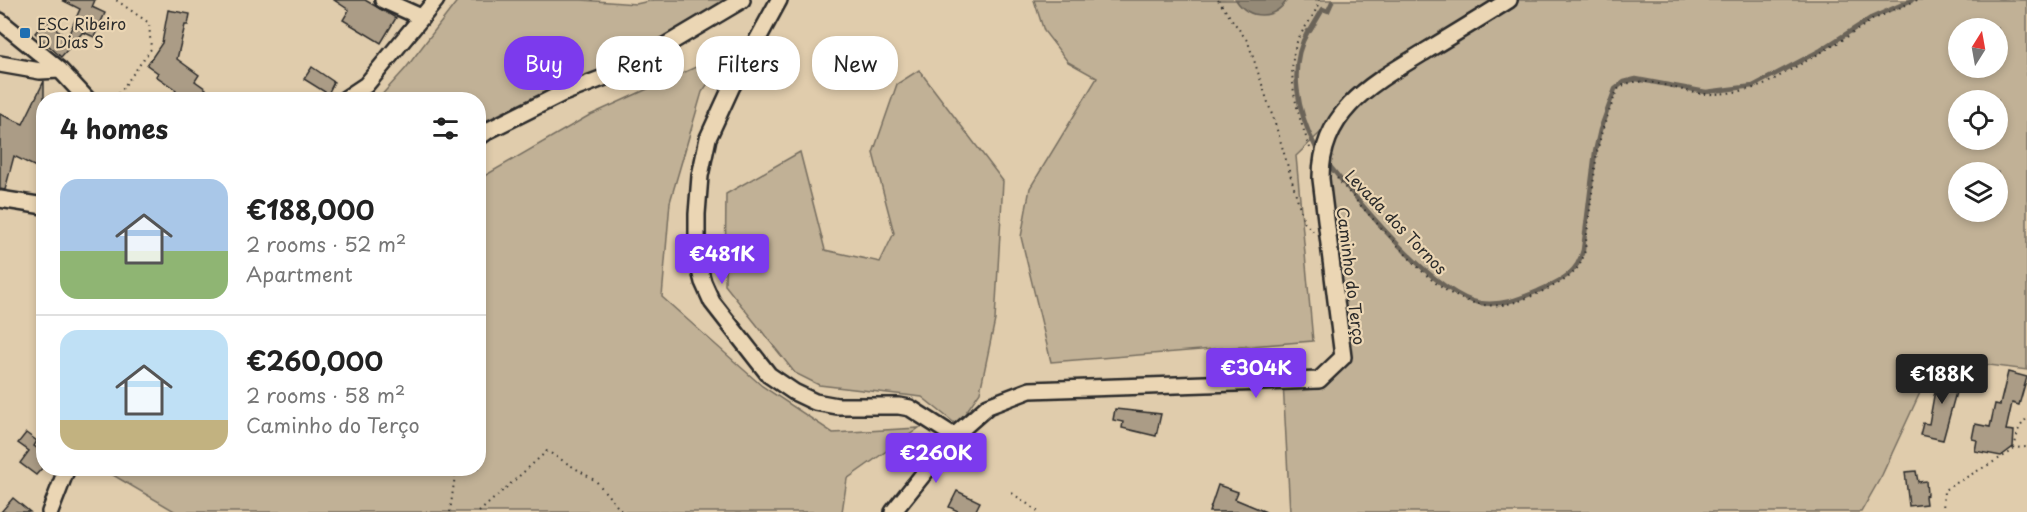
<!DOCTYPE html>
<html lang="en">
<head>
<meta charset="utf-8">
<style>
	:root { --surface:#fff; --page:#f6f6f6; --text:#222; --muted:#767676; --line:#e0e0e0; --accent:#7c3aed }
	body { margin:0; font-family:"Playpen Sans",sans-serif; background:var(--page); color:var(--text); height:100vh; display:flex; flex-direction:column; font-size:22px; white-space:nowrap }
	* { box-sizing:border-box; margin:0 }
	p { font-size:20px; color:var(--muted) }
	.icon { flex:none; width:33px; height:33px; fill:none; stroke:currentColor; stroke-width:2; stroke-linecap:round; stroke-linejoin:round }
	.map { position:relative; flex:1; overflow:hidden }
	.details { position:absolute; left:36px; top:92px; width:450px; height:384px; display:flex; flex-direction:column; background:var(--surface); border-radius:24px; box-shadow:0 3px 9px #0003 }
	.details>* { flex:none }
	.hud { position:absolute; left:504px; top:36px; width:570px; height:54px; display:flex; gap:12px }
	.needle { width:39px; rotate:11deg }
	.fabs { position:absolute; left:1948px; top:18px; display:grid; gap:12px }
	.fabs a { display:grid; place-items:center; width:60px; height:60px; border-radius:50%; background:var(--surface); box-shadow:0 3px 9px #0003; font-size:30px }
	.price { position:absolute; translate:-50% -51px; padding:0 14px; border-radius:6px; background:var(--accent); color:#fff; font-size:20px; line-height:39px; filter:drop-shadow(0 2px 3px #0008) }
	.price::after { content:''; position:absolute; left:50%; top:36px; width:18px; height:14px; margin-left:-9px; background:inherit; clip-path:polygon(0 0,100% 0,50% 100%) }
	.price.active { background:#222; color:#fff }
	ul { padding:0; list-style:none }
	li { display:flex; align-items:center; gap:18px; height:150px; padding:0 24px }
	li+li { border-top:2px solid var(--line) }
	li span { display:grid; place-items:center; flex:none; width:168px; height:120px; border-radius:18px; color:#555 }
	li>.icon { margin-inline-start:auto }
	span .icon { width:72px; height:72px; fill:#fffc; stroke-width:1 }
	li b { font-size:26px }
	h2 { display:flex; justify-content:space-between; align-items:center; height:72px; padding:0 24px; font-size:26px }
	.pill { padding:0 21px; border-radius:24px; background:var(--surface); box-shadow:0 3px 9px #0003; font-size:21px; line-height:54px }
	.pill.active { background:var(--accent); color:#fff }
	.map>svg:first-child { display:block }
	.green { fill:#c1b196; stroke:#766e60; stroke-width:1.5; fill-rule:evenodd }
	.water { fill:#958a77; stroke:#6b6459; stroke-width:1.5 }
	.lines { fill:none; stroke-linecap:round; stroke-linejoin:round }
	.stream { stroke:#6b6459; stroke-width:4.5 }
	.building { fill:#ab9c86; stroke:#2b2b2b; stroke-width:1.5 }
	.minor-casing { stroke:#2b2b2b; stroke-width:20 }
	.path { stroke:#2b2b2b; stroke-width:2; stroke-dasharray:1.5 4.5; stroke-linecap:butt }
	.minor { stroke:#ebd6b4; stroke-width:15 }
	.poi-dot { fill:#1f6fb2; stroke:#ebd6b4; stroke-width:2 }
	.labels { text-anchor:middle; stroke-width:4.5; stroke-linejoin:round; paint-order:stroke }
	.poi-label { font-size:16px; fill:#2b2b2b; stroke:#ebd6b4; text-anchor:start }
	.street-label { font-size:16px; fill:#2b2b2b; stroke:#ebd6b4 }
</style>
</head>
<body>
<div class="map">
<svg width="2027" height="512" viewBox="0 0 2027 512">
	<rect width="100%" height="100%" fill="#e0ccac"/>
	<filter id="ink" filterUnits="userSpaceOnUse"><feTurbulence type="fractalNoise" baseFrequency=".0167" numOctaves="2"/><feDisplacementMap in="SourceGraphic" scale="12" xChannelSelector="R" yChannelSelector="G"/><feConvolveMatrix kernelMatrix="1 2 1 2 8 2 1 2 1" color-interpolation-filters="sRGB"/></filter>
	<g filter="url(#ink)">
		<path class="green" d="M458 0H582L636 4 654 0H725L623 66 532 98 479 124 478 99H378L406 68Z
			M1034 0H2027V370L1936 358 1882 475 1861 512H1290L1283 382 1319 380 1343 357 1321 179 1347 107 1296 156 1313 341 1051 362 1021 237 1030 188 1097 78 1068 62 1044 31ZM1959 28H1998V68H1959ZM1959 100H1998V140H1959ZM1959 172H1998V212H1959Z
			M731 51 702 92 670 202 662 297 762 386 833 433 919 428 847 479 842 512H176L101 468H478L479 179 588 116Z
			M919 70 1003 181 995 320 980 392 957 425 922 397 819 385 795 373 725 285 726 194 800 152 825 250 880 262 894 233 873 153 897 84Z"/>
		<path class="water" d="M1236 0H1287C1274 20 1249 20 1236 0Z"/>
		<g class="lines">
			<path class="stream" d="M1316 148C1298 113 1287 67 1308 31H1310L1323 9 1328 11 1332 2
				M1329 165C1359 202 1434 295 1480 303 1501 306 1519 299 1538 291 1559 281 1577 275 1583 250L1595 152 1600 130 1615 89 1624 82 1636 79 1706 92 1753 86 1821 50 1871 18 1912 0"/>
		</g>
		<path class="building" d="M62 0H95L92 7 105 13 94 37 83 32 61 57 35 33 46 20 67 38 80 9Z
			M334 0H365L396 18 381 43 343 20 349 10Z
			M168 10 190 14 188 25H185L177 59 199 75 195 81 206 89 198 99H182L174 93 176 90 156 76 158 73 147 65 162 43Z
			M312 67 334 82 328 94 304 79Z
			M44 81V171L14 156 5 190 0 189V114L23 124Z
			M1943 368 1961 374 1943 440 1920 435 1923 423 1929 424 1934 396Z
			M2008 372 2027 377 2019 405 2012 403 2006 430 2014 431 2013 447 2001 456 1975 451 1977 440 1972 439 1975 424 1990 427 1995 404 2000 405Z
			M1115 409 1161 414 1156 436 1122 428 1123 422 1113 420Z
			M26 433 37 441 34 446 44 453V466L36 475 20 463 29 451 18 443Z
			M1916 471 1918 482 1926 481 1927 495 1925 496 1926 504 1909 506 1905 472Z
			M1218 485 1238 492 1235 499 1266 512H1209Z
			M957 491 980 502 975 512H960L949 507Z
			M13 498 30 512H1Z"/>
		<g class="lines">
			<defs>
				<path id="minor" d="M383 0 421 17
					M779 0 731 88 708 138 700 176 697 214V259L703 282 712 302 769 375 794 392 815 402 837 406H899L910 408 954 436
					M0 21 60 70 87 99
					M0 64 40 71 60 70
					M345 99 366 85 436 0
					M478 138 489 130 561 94 624 70 742 0
					M0 199 44 206
					M50 512 67 468
					M893 512 954 436 988 406 1030 390 1319 380 1343 357 1321 179C1320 110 1375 82 1426 51 1454 34 1482 17 1509 0"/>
			</defs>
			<use href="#minor" class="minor-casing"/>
			<path class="path" d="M1218 0 1248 42 1279 136 1304 222 1313 231
				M115 99 151 49 149 23 116 0
				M1310 148C1298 116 1285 75 1297 42 1303 27 1316 16 1319 0
				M1337 178C1353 198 1371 217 1389 236 1414 263 1441 297 1479 304 1501 309 1521 301 1541 292 1562 282 1580 275 1585 250L1597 152 1602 131 1617 90C1637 70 1678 92 1703 94 1722 95 1746 91 1764 85L1841 41 1872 20 1917 0
				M2014 448 2019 428 2027 418
				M1012 493 1039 512
				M450 512 456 468
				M479 512 547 451 596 481 622 512
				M1943 512 1944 490 2009 453 2014 448 2027 447"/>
			<use href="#minor" class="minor"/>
		</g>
	</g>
	<rect class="poi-dot" x="19" y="27" width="12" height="12" rx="3"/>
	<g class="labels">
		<g class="poi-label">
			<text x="37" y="30">ESC Ribeiro<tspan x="37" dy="18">D Dias S</tspan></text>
		</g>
		<g class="street-label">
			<text transform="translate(1396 222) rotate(46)" y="6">Levada dos Tornos</text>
			<text transform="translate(1351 276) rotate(83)" y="6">Caminho do Terço</text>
		</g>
	</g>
</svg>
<div class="fabs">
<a><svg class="needle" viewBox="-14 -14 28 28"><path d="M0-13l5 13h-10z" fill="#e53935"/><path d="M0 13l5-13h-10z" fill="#767676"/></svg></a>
<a><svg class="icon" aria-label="locate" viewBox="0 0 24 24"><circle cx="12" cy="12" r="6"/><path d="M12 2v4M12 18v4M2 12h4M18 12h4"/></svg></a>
<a><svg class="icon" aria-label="layers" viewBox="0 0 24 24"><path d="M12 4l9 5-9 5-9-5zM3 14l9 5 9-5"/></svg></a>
</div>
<b class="price" style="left:722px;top:285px">€481K</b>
<b class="price" style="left:1256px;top:399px">€304K</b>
<b class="price active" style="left:1942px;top:405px">€188K</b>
<b class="price" style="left:936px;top:484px">€260K</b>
<div class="hud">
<a class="pill active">Buy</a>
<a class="pill">Rent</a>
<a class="pill">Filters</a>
<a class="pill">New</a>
</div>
<section class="details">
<h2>4 homes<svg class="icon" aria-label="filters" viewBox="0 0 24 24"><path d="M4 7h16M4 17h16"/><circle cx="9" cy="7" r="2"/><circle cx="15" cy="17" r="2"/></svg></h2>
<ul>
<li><span style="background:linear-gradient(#a9c7e8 60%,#8fb573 0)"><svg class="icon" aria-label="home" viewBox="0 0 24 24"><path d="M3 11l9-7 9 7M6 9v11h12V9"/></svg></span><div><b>€188,000</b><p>2 rooms · 52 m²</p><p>Apartment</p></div></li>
<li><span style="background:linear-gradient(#bfe0f5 75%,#c2b280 0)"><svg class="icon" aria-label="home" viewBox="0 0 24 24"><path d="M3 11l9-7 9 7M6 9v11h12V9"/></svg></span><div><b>€260,000</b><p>2 rooms · 58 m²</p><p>Caminho do Terço</p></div></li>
</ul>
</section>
</div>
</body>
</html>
